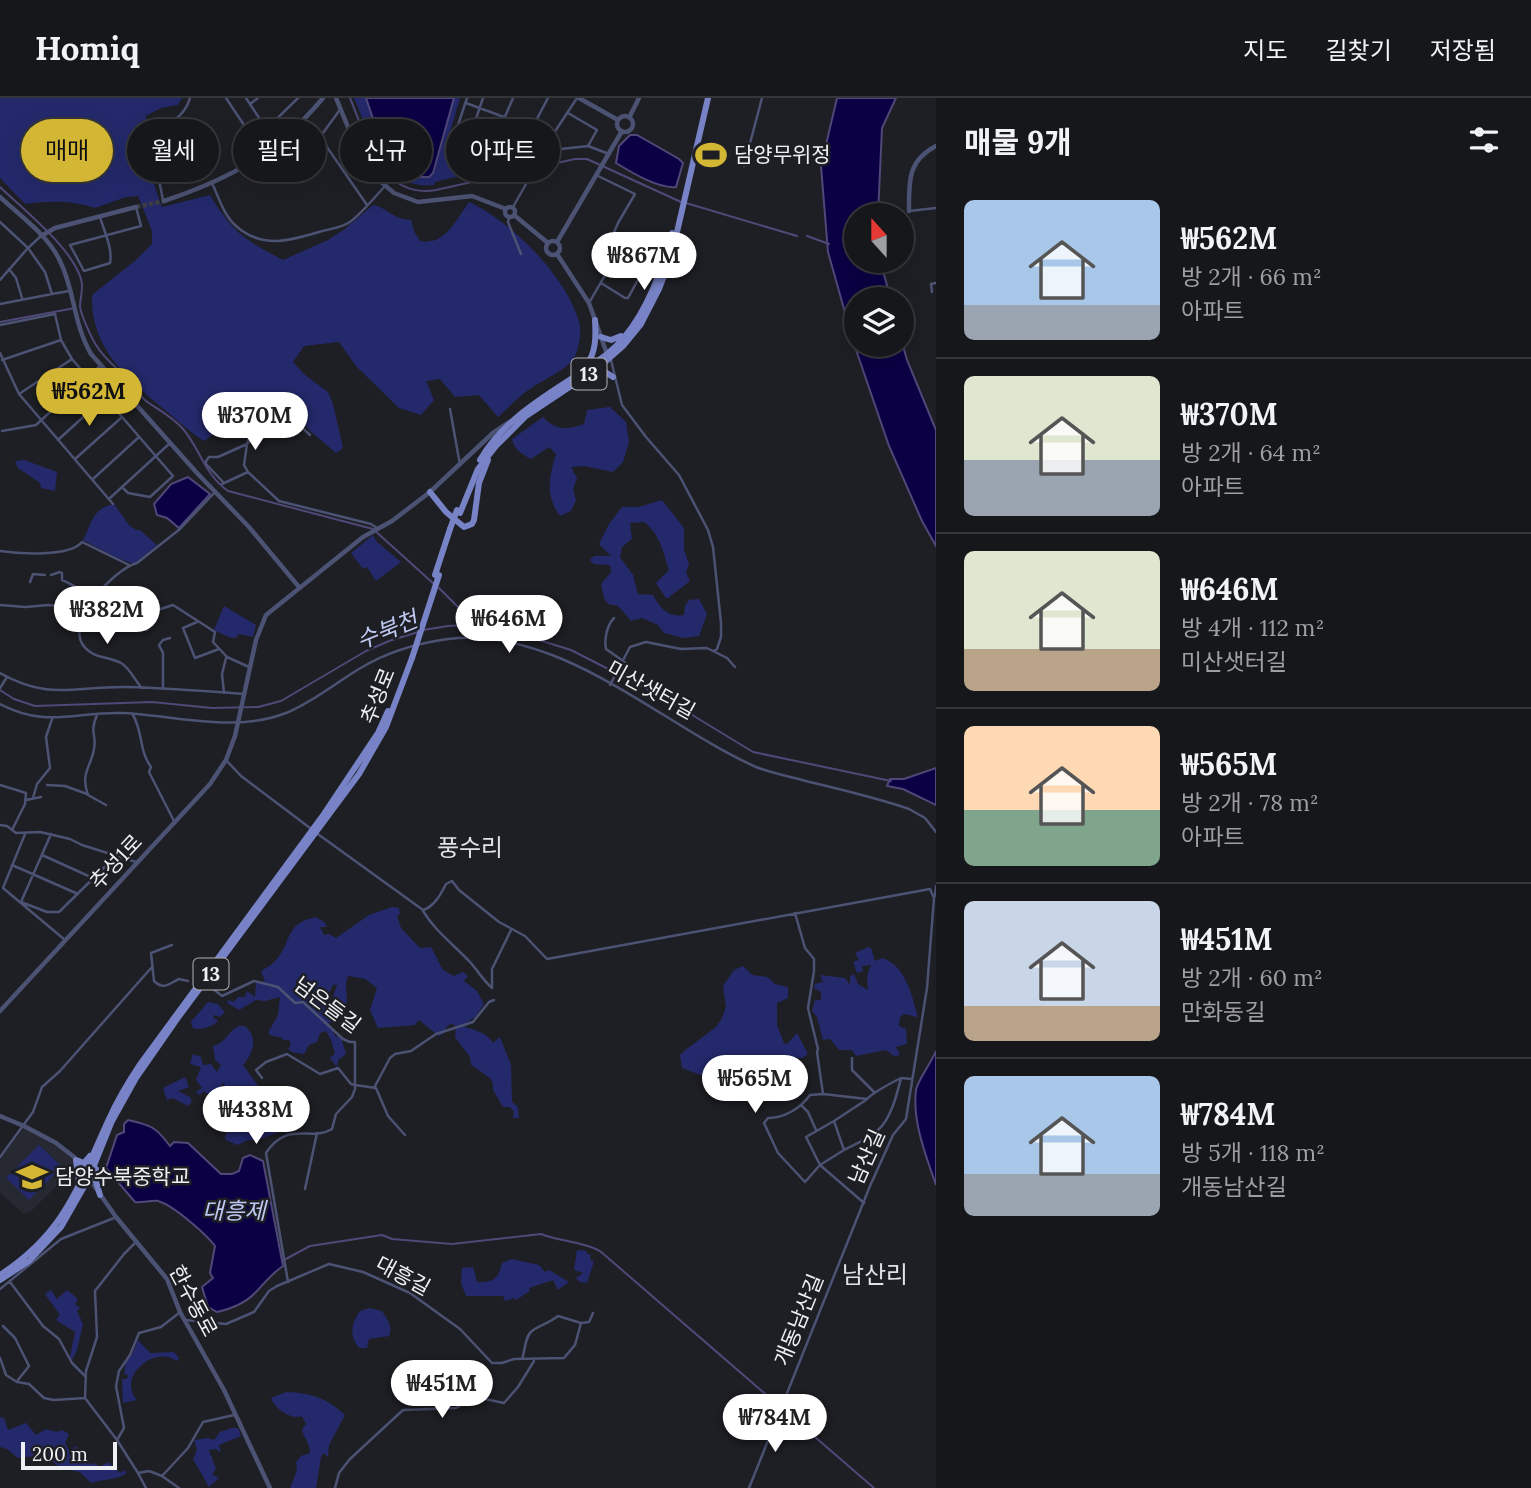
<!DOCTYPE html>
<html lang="ko">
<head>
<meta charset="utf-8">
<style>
	:root { --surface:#16171b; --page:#232428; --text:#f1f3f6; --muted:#9e9fa3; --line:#35363a; --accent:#d4b635 }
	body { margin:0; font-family:Lora,"Noto Sans KR",serif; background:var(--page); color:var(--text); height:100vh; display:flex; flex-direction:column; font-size:26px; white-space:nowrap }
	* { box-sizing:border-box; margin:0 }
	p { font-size:23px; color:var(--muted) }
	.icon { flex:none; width:38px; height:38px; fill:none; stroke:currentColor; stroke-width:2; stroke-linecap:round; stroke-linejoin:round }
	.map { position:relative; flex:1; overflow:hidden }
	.details { display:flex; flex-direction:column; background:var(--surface); width:595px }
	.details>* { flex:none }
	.guide { position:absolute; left:21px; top:21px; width:665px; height:63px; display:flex; gap:14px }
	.needle { width:46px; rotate:339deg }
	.tools { position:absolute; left:844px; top:105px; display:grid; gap:14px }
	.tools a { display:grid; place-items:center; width:70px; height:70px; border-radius:50%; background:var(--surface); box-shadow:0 7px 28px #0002,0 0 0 2px var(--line); font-size:35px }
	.scale { position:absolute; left:21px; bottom:18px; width:96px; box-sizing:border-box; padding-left:7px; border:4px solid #eeeff2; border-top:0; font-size:19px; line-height:24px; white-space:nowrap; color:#eeeff2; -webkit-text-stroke:5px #1e1f24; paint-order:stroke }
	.price { position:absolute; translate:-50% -60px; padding:0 16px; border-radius:24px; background:#fff; color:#222; font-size:23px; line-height:46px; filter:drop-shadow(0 2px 4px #0008) }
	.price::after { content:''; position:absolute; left:50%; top:42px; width:21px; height:16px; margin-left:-10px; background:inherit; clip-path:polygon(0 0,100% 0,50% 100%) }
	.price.active { background:var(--accent); color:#111 }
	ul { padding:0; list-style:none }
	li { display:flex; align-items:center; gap:21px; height:175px; padding:0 28px }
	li+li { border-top:2px solid var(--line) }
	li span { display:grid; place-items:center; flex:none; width:196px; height:140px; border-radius:10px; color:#555 }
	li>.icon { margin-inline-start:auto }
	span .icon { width:84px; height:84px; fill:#fffc; stroke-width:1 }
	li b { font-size:30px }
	h2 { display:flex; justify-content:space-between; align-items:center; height:84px; padding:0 28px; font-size:30px }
	.pill { padding:0 24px; border-radius:32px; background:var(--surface); box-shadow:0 7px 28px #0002,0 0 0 2px var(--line); font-size:24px; line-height:63px }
	.pill.active { background:var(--accent); color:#111 }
	header { display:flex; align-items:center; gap:42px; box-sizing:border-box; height:98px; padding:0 35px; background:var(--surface); border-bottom:2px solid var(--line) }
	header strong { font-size:33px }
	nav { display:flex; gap:38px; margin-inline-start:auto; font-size:24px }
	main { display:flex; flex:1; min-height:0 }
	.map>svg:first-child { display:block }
	.built { fill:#262832 }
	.green { fill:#24296c }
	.water { fill:#0b0044; stroke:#4f4878; stroke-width:2 }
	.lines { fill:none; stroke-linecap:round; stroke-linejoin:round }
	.stream { stroke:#4f4878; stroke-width:2 }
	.tertiary-tunnel { stroke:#3d3e43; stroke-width:4.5; stroke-dasharray:4.5 2; stroke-linecap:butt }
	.minor { stroke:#4c5273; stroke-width:2.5 }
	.tertiary { stroke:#4c5273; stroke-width:4.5 }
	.primary { stroke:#7783c6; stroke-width:6 }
	.primary-bridge { stroke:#7783c6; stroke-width:6 }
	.labels { text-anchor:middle; stroke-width:5; stroke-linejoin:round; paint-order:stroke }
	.shield { fill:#1e1f24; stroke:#b0b1b4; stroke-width:2 }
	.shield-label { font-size:19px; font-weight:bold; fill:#eeeff2 }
	.poi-label { font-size:21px; fill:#eeeff2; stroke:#1e1f24; text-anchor:start }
	.street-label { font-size:21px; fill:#eeeff2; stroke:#1e1f24 }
	.water-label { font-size:23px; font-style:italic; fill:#bec8f2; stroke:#1e1f24 }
	.quarter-label { font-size:24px; fill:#dfe1e8; stroke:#1e1f24 }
</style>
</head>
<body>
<header>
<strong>Homiq</strong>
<nav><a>지도</a><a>길찾기</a><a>저장됨</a></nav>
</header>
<main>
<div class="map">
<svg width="936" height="1390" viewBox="0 0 936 1390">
	<rect width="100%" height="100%" fill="#1e1f24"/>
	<path class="built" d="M23 1031H27L62 1052 74 1063 76 1069 32 1112 24 1116 0 1095V1060Z"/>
	<path class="green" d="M0 0H182L178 7 161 10 146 18 143 55 162 109 210 97C233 135 244 141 283 162L328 142 345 131 373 107C391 111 391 121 411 122L414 133 420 143C445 148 456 122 469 104 511 123 567 179 579 224 582 234 579 251 574 260 568 271 541 283 530 291 518 299 509 309 498 319L479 297 455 299 440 281 426 283 434 302 421 317 399 310 356 268 339 244 304 248 293 264 305 277 328 294 333 306 343 350 336 355 309 332 295 315 257 298 233 303 228 310 223 329 204 343C190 334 178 323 165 312 128 282 90 250 92 197L136 162 152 146V133L138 98 126 99 95 110C71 102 50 103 25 106L0 80Z
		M354 0H460L446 48 495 69 435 84 434 87C380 92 371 38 354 0Z
		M610 309 626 324 629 344 623 364 613 374 584 368 571 369 577 380 573 391 576 402 571 413 560 418C545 398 549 379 556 356L549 349 531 361C522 356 514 352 512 341L543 319C556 333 566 332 584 326L587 312Z
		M24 362 57 374 55 393 41 390 40 385 18 370 15 363Z
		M662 402 684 430V452L689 466 686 475 690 483 668 500H666L656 485 669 472C663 454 660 436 644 424L630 425 632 441 622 449 620 459 633 477 638 496 653 497C660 510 668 520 684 517L685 508 689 502 699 501 707 516 699 538 683 540 664 535 658 527 642 520 631 523 618 508 608 506 604 500 601 486 611 474 610 467 594 466 590 462 594 458H611L599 446 609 426 622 409H639Z
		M114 406 129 427 136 432H140L157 447 134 466 115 459 83 442C93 424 91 411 114 406Z
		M373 437 377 444 401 464 376 483 367 469 363 471 351 455Z
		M224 508 256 527 253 539 239 536 236 540H231L214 532Z
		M392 809 399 810 400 816 397 818 401 830 420 850 431 849 443 872 454 878 463 874 468 878 464 883 477 893 484 906 475 919 465 926V929C476 932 487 935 493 945L500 939 511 967 512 1004 518 1009 519 1020H513L514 1014 510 1009H503L493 992V986L490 980 471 967 470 959 455 939 456 929 453 926 448 927 443 936 439 938 419 922 415 927 378 930 370 912 377 890 365 881 348 878 346 885 347 905 339 913 332 903 337 886 333 887 327 899 333 925 328 924 335 938 341 940 346 956 338 962 337 969 330 960 335 956 331 942 326 933 320 935 317 944 309 947 304 956 292 954 288 951 291 946 289 942H283L282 940 269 937V933L278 917 280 899 265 903 256 902 239 912 227 905 228 902 234 904 238 899H245L247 893 255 899 256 885 265 883 261 873C266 870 272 867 275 863 293 844 283 826 316 819L324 824 327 829H320L324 837 329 836 336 840 369 817Z
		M868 849 871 850 875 863 882 860C906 867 912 899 918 919L904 916 900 919 899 928 906 931 907 946 896 949 900 957 894 958 886 952 856 958 852 952H839L830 941 823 942 817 919 812 913 815 902H821V894L814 890 815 886 823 884 820 877 845 880 850 887V878L854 876 858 886 868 892 867 878 871 867 862 868 863 873 857 875 853 864 859 862 855 855Z
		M743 868 752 877 768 879 775 886 788 889V900L777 905V927L784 945 787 946 797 935 808 956 802 960 786 959 768 968 771 975 783 980 786 985 782 990 777 986 768 988 752 1005 738 998 734 987 726 981 720 984 682 970 680 957 684 953 716 929 722 920 726 909 723 888 734 872Z
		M208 904 218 906 225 915 219 919 214 917 213 920 218 922C215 928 200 933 193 930L191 924Z
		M239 928H245C259 941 253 955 243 967L262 993 290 1004 294 1010 309 1015 306 1024 258 1042H248L237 1047 226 1042 225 1038C232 1029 230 1019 223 1010 225 1000 229 993 223 985L219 991 207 996 204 993 199 997 196 994 202 990 196 982 201 969 190 966 193 956 201 959 203 967 211 966 217 974 221 967 215 962 213 948C227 945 227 933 239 928Z
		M185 979 189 989 178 993 190 999 192 1003 188 1008 173 1000 167 1002 163 990Z
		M39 1047 62 1069 29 1102 6 1080Z
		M577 1152 587 1153V1156L591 1157 590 1162 594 1163 587 1185 580 1184 576 1180 583 1175 574 1172Z
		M512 1161 539 1167 545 1174 549 1172 569 1184 558 1192 553 1182 529 1190 530 1193 516 1202 514 1200 505 1203 503 1198H466L461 1185 462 1170 473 1169 477 1184C492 1185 499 1181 502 1165Z
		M51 1192 57 1201 67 1192 78 1201 75 1206 80 1210 77 1213 83 1226 77 1252 72 1262 70 1259 75 1234 56 1222 60 1217 45 1196Z
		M369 1210 382 1213C387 1221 393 1228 389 1238L369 1241 367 1250H359C349 1238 351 1226 360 1213Z
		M138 1242 150 1255 174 1254 179 1260 177 1263C173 1261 170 1259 167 1259 145 1255 119 1283 137 1302L123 1305 122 1281H127L128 1277 124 1276 126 1264 132 1257Z
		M286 1294C311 1295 327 1300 345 1317L329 1347 328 1359 324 1355 321 1359 316 1390H290L297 1372 296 1364 301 1358 310 1355C311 1347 303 1339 302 1331L306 1326 302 1318C291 1322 275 1311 271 1300Z
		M0 1319 4 1320 8 1332 26 1325 36 1337 46 1331 57 1334 62 1332 69 1336 65 1345 69 1352 76 1348 78 1351 76 1357 93 1367 95 1365 99 1369 108 1364 120 1375 124 1372 127 1375C117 1382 102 1381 91 1385L81 1375 58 1368 44 1357 18 1360 7 1351 0 1349Z
		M232 1330H238L241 1338 219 1347 221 1355 216 1351 209 1352 216 1371 212 1376 219 1380 209 1389 193 1361 197 1352 194 1342 208 1340 214 1342 220 1334Z"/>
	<path class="water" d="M366 0H454L433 75 429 79H418L384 53Z
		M837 0H896L882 30 878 117H856V163H880L891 201H856V247H901V241L907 262 936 332V448L922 423 889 348 853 243 828 154 821 68Z
		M630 37H637L679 61 683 65 676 89C658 91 631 74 616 65L619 48Z
		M188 379 210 396 179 430 167 420 157 417 154 406 171 386Z
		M936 670V707L903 691 887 688 890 681H904Z
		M936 953V1087C926 1058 912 1023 916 992 917 984 932 963 936 953Z
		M128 1022C151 1027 156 1029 170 1048L174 1044 188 1045 221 1076H232L239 1073 243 1060 250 1057 263 1063 283 1168C271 1176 264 1186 254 1196 244 1206 230 1211 217 1214L208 1209 202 1189 213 1180 210 1175 215 1148C206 1136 173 1107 158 1103 152 1102 142 1105 135 1104L106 1070 117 1037 124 1034V1026Z"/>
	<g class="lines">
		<path class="stream" d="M350 0C366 38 381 102 436 92L575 61H587L681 104
			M0 89C24 112 72 150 81 181 84 191 80 199 80 208 80 215 92 241 96 247 106 263 116 269 129 282 135 289 139 297 146 303 159 312 174 320 184 332 200 352 206 378 228 393L373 431 434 486
			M686 105 797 138
			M807 138 829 146
			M0 224 75 210
			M439 490 458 509 467 527
			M423 532 448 528 467 527 510 533 571 552 661 598 753 654 891 683
			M0 592 14 601 35 608 152 604 212 610 258 609 281 603 366 553 389 543 418 534
			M282 1163 310 1148 382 1137 392 1141 452 1146 541 1136C561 1144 581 1143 600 1153L874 1390"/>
		<path class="tertiary-tunnel" d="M136 109 164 103"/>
		<path class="minor" d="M226 0 278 78 300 59 320 39
			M246 0 267 32
			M467 0 451 48 496 66 513 63 530 34 545 43
			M466 5 504 19 530 34 548 0
			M250 6 258 0
			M339 13 320 39 367 107
			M568 15 597 32 588 48
			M545 45a4 4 0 1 1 8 0a4 4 0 1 1-8 0Z
			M550 41 577 0
			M254 43 298 0
			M552 47 561 51 588 48 609 56
			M465 53 483 0
			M487 61 513 0
			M744 68 762 0
			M212 85C219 100 224 118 236 128 262 151 289 143 319 134 329 131 341 130 350 124 363 114 374 100 385 88
			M163 102 151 42C154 24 181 30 190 0
			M513 109 547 49
			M909 113 936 110
			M100 119C104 133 113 151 110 165L84 173 70 147 141 128 136 109
			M509 119 508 124 521 156
			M0 124 28 150 41 138
			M9 171 16 180 22 200
			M0 182 28 150 45 174 52 196 0 206
			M601 185 625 200H628L640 178 637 174 612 162
			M932 194 931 186 936 185
			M52 196 69 193
			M589 205 612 165 613 137 618 125 635 96 596 77
			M0 227 55 216 61 242 72 261 173 378 150 399 128 395 122 389 110 400
			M0 255 19 296 113 406
			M2 262 61 242
			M611 262 622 307 646 339 679 377 708 432 713 449 721 525V539L717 551 714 553
			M19 296 72 261
			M450 311 460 367
			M2 333 36 327 100 268
			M58 342 104 300
			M75 361 121 320
			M248 374 244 367 247 346C258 335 260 341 272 338 290 334 287 315 310 337
			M93 381 139 339
			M224 385 206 366V363L209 359H218L247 346 254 323 253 316
			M222 386 248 374 279 403 371 426 377 430
			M122 389 169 346
			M0 453C19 456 70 459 82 444L129 467
			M51 477 60 474 62 475V482C74 487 82 494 95 499
			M30 484 33 476 45 477
			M0 507 25 509 49 507 87 513
			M614 520C607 527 604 541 606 551L626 565
			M197 524 183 530 195 560 219 551
			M147 532 154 513 173 507 215 534 213 544 227 559 249 569
			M0 575C50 603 74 588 126 589 165 590 205 593 244 596
			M610 587 630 549 646 544 681 551 707 550 727 560 735 569
			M0 590 7 579
			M142 590C135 583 130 570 121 565 108 558 93 561 83 547 66 523 114 471 137 465L180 431 215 394
			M163 591V555L159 547 163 542 170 540
			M224 595 222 576 226 560
			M0 606C48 631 76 613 124 615 177 618 235 635 286 615 313 604 334 586 359 571 385 555 418 545 448 541 561 528 660 626 756 669 771 675 787 678 802 682 838 691 874 699 909 711L925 720 936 734
			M97 617C89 636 97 636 94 651 91 669 80 675 88 697L106 707
			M133 617C143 634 139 653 151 669L149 674 175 725
			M226 662 241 678 310 730
			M0 687 26 695 25 706 12 732
			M47 687 65 688 87 696
			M33 700 37 686 50 670 46 639 52 621
			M26 702 41 699
			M0 727 7 728 16 735 40 734 70 741 82 747 136 764
			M315 734 423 812C434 809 441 796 446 786L452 783 459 792 499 824 525 838 547 861 930 791 934 800 927 890 906 1021 893 1037 870 1088 749 1390
			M25 736 3 790 65 842
			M51 736 21 804 47 814H59L117 757
			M42 757 93 780
			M12 767 78 796
			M935 798 936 788
			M423 813C435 833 454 847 470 864 478 873 483 882 492 890V871L511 832
			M795 815 805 850 814 861V873L808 910 818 951 817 954 823 996
			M172 847 151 855 154 883C164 893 170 885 179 881L188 883
			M207 886 222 898 254 883 278 889 295 905 303 904 343 941 350 944H355V991L352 999 336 1016 332 1031C312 1044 287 1022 266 1055L288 1184
			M852 960V972L874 994
			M262 980 256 972 266 964 287 956 320 976 338 970 351 986 355 987
			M355 987 376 990 388 1018 405 1037
			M374 990 390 960 395 956 411 953 436 936 473 924 489 904 494 902
			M802 1008 808 1014 816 1032
			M834 1023 866 1002
			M844 1052 820 1067 805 1084 778 1055 764 1025 768 1020C784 1020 800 1011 810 997L823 996 867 1001C874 994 891 985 901 980
			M0 1059 33 1014 42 989 60 973 152 869
			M305 1091 317 1035
			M864 1105 820 1067 806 1039 834 1023 844 1052C855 1046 869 1041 878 1032 891 1021 897 996 901 980L911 981
			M10 1184 43 1228 59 1241 72 1265 85 1278
			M0 1191 61 1141 114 1120
			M185 1222 226 1226 254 1214 269 1193 277 1188 329 1166 363 1174 410 1195 460 1231 492 1265H502L514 1261 564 1260 575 1247 581 1225
			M3 1228 15 1240 29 1268 18 1282
			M0 1260 6 1277 17 1284 29 1286 44 1300 54 1302 85 1300 86 1273 97 1239 95 1193 124 1156 136 1144
			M522 1261C525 1253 525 1238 532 1233 539 1227 548 1226 558 1218L581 1225 589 1224 593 1215
			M85 1300 117 1342
			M138 1375 117 1342 124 1330 116 1288 119 1273 130 1257 139 1235 161 1229 179 1215
			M162 1378 179 1390
			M146 1390 138 1375 149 1373 162 1378 188 1350 203 1324 234 1317
			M335 1390 339 1375 350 1361 403 1312 456 1310 470 1302 480 1300 504 1305 518 1289 534 1263"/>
		<path class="tertiary" d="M336 0 361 61 372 76 394 95 418 104 472 98 506 111
			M579 0 618 22
			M617 26a8 8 0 1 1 16 0a8 8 0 1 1-16 0Z
			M630 18 639 0
			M0 99C20 118 48 137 60 163 75 193 73 225 91 256L197 375 249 429 299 489
			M164 103C232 80 276 56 323 0
			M505 114a5 5 0 1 1 10 0a5 5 0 1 1-10 0Z
			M909 113C909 84 907 63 936 48
			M514 117 548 145
			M41 138 55 130 136 109
			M546 150a7 7 0 1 1 14 0a7 7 0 1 1-14 0Z
			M557 144 622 33
			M557 156 589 205 607 256
			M0 913 210 686 226 662 235 638 256 542 266 517 363 439 392 423 430 394 494 334 509 324
			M0 1018 24 1028 56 1045 74 1059 116 1119 167 1181 180 1214 224 1292 270 1390"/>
		<path class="primary" d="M601 239 611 242 621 238
			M587 267C596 253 596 239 595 222
			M597 274 602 272 613 279
			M480 362C508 313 563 290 607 256 642 229 661 176 672 135
			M430 394 446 414 464 429 472 426 474 422 479 385 488 362
			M460 415 478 371 496 348 526 318 598 270 623 248 641 226 659 191 671 160 708 0
			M435 477 450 431
			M76 1062 84 1065 90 1058
			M76 1062 79 1084
			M96 1071 95 1080 100 1097
			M0 1177C66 1134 78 1088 109 1021 118 1001 129 983 141 965L324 716 378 635 388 613
			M0 1182 29 1163 61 1129 89 1080 112 1023 136 980 177 921 359 676 386 629 412 560"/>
		<path class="primary-bridge" d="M450 431 457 412
			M412 560 439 477"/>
	</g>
	<defs>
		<symbol id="stadium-bare" viewBox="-9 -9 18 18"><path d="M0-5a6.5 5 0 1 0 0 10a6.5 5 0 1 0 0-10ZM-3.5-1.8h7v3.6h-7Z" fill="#d4b635" stroke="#1e1f24" stroke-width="2.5" paint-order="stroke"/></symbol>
		<symbol id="school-bare" viewBox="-9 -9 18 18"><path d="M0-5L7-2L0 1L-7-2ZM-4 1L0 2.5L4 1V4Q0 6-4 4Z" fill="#d4b635" stroke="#1e1f24" stroke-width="2.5" paint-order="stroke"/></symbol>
	</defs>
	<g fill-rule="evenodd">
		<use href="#stadium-bare" x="689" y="35" width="44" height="44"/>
		<use href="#school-bare" x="10" y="1057" width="44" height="44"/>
	</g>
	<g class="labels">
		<g class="shield">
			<rect x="571.5" y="260.5" width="35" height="31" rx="5"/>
			<rect x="193.5" y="860.5" width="35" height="31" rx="5"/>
		</g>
		<g class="shield-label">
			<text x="589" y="283">13</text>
			<text x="211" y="883">13</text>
		</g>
		<g class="poi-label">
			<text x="734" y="64">담양무위정</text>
			<text x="55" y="1086">담양수북중학교</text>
		</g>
		<g class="street-label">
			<text transform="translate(651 592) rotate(29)" y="7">미산샛터길</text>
			<text transform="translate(378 598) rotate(-68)" y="7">추성로</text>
			<text transform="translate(116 764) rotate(-47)" y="7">추성1로</text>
			<text transform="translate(327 907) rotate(37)" y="7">넘은들길</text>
			<text transform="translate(867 1059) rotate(-66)" y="7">남산길</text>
			<text transform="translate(403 1178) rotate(28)" y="7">대흥길</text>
			<text transform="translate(193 1203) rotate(62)" y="7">한수동로</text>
			<text transform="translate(799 1222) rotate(-68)" y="7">개동남산길</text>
		</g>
		<g class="water-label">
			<text transform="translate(387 532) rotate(-22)" y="8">수북천</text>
			<text x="234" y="1121">대흥제</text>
		</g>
		<g class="quarter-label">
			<text x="470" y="758">풍수리</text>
			<text x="875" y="1185">남산리</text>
		</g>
	</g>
</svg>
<div class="tools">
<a><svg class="needle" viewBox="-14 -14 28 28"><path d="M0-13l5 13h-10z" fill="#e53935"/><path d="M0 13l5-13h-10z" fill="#9e9fa3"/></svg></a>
<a><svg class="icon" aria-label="layers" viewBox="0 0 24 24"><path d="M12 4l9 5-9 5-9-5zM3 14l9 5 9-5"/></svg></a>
</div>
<div class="scale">200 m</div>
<b class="price" style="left:644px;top:194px">₩867M</b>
<b class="price active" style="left:89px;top:330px">₩562M</b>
<b class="price" style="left:255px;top:354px">₩370M</b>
<b class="price" style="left:107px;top:548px">₩382M</b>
<b class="price" style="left:509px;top:557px">₩646M</b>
<b class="price" style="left:755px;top:1017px">₩565M</b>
<b class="price" style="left:256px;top:1048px">₩438M</b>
<b class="price" style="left:442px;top:1322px">₩451M</b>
<b class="price" style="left:775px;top:1356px">₩784M</b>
<div class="guide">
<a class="pill active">매매</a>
<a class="pill">월세</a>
<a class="pill">필터</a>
<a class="pill">신규</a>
<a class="pill">아파트</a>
</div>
</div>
<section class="details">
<h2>매물 9개<svg class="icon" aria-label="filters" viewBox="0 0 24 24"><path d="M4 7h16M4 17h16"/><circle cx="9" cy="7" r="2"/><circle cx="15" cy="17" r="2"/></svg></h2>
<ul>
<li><span style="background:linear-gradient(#a9c7e8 75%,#9aa5b1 0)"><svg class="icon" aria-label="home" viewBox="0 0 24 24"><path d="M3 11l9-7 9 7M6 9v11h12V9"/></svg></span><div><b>₩562M</b><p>방 2개 · 66 m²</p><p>아파트</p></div></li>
<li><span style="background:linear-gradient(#dfe7d0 60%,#9aa5b1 0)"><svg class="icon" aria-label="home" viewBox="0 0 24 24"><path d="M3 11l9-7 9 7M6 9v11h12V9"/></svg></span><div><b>₩370M</b><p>방 2개 · 64 m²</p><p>아파트</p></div></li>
<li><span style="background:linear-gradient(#dfe7d0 70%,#b9a48a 0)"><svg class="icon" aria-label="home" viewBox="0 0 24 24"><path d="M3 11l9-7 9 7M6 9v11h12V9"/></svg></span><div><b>₩646M</b><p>방 4개 · 112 m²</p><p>미산샛터길</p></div></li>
<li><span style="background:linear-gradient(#ffd9b3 60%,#7fa58c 0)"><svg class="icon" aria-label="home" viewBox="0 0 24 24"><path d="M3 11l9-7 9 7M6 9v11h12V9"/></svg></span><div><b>₩565M</b><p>방 2개 · 78 m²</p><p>아파트</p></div></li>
<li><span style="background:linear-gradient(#c9d6e8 75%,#b9a48a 0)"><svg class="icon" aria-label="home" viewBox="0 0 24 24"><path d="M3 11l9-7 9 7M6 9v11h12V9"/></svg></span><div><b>₩451M</b><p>방 2개 · 60 m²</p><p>만화동길</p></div></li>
<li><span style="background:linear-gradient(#a9c7e8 70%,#9aa5b1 0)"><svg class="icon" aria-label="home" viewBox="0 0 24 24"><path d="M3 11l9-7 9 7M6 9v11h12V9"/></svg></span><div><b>₩784M</b><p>방 5개 · 118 m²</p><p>개동남산길</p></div></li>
</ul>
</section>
</main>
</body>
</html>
